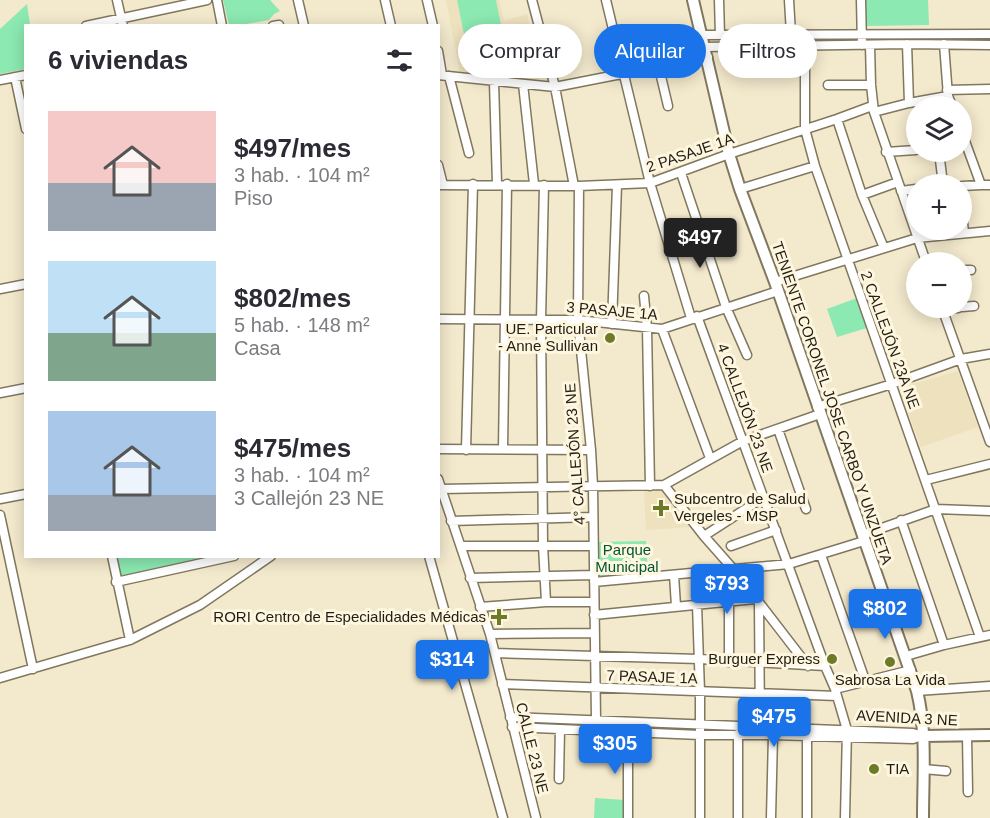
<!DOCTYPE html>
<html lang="es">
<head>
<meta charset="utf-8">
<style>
	:root { --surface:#fff; --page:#f2f2f3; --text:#2b2b33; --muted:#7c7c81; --accent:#1a73e8 }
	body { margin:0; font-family:Arial,sans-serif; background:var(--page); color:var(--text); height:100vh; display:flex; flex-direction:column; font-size:22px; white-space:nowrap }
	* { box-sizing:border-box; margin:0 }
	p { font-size:20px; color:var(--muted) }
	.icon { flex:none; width:33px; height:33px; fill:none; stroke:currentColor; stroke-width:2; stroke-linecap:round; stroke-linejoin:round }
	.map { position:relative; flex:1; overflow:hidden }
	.details { position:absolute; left:24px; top:24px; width:416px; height:534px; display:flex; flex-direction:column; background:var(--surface); border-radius:0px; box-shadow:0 3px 15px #0003 }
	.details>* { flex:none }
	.hud { position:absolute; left:458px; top:24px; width:442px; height:54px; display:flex; gap:12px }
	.buttons { position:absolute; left:906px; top:96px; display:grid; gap:12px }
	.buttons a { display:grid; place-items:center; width:66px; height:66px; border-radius:50%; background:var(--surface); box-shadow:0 3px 15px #0003; font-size:30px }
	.price { position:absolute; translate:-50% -51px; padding:0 14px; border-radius:6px; background:var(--accent); color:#fff; font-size:20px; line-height:39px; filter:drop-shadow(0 2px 3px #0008) }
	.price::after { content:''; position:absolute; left:50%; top:36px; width:18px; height:14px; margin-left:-9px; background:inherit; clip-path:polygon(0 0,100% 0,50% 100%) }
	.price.current { background:#222; color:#fff }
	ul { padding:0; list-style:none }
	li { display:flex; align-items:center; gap:18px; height:150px; padding:0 24px }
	li span { display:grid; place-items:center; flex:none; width:168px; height:120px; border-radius:0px; color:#555 }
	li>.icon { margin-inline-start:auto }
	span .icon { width:72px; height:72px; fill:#fffc; stroke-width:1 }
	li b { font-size:26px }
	h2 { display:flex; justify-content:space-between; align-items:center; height:72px; padding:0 24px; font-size:26px }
	.pill { padding:0 21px; border-radius:27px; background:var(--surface); box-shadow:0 3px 15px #0003; font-size:21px; line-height:54px }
	.pill.current { background:var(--accent); color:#fff }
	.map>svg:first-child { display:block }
	.built { fill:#eee1bd }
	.green { fill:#8be9b1 }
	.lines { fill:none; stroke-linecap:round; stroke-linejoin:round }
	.minor-casing { stroke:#80775e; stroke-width:11 }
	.tertiary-casing { stroke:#80775e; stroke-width:14 }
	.minor { stroke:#fff; stroke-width:8 }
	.tertiary { stroke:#fff; stroke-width:10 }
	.poi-dot { fill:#6d7a27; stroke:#fef6df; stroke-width:2 }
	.labels { text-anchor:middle; stroke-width:6; stroke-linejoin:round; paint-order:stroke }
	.street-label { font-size:15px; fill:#211d13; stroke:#fef6df }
	.poi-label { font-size:15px; fill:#211d13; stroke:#fef6df; text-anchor:end }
	.park-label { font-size:15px; fill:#025531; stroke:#fef6df }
</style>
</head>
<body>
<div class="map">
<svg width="990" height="818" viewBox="0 0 990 818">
	<rect width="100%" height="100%" fill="#f3e9cd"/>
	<path class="built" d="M446 0H499L504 21 527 14 543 82 460 73Z
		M958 371 978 427 921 447 899 388Z
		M661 487 691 527 646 530 644 488Z"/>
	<path class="green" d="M223 0H270L280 11 274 14 269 20 241 25H229Z
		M457 0H496L501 25 464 34Z
		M866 0H928L929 25 866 26Z
		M27 4 30 25 26 26 25 69 0 74V29Z
		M505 29 508 44 480 52 477 36Z
		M857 298 867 328 837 337 827 309Z
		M646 541 648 575 599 578V542Z
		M217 556 120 576 116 557Z
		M595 798 625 800 624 818H594Z"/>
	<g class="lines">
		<defs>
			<path id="minor" d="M117 0 123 26
				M217 0 222 26
				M298 0 304 26
				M385 0 391 26
				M427 0 433 26
				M532 0 555 87 574 186
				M606 0 650 183 691 318
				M719 0 720 35
				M789 0 791 34
				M861 0 862 45
				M86 26 207 0
				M273 26 279 25
				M702 35 990 34
				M907 44 909 103
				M944 44 948 96 952 106
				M870 45 871 85 874 112 926 262
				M805 46V129L815 166 980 637
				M705 47 907 44 990 45
				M438 51 442 75
				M659 68 668 106
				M438 75 555 87 708 57
				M449 76 469 153
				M15 77 26 129
				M0 80 26 75
				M494 82 497 184
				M523 84 534 184
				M828 85H871
				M947 90 990 89
				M874 112 909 103 948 96
				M837 119 862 195 884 248
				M962 133 981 185H990
				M886 152 916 150
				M939 152 943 184
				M438 165 443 185
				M681 173 726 307 747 355
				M438 185 579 186 650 183 729 154 837 119 872 106
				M544 185 541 320 543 545 546 602
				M579 186 578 320 591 450 593 486 596 720
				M962 186 981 185
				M740 189 815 166
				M901 191 916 189
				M862 195 898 182
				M962 213 964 233
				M962 270H971
				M775 282 917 238 990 231
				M0 289 26 284
				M644 296 647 328 650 486
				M962 307 974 306
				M942 308 990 442
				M942 309 958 308
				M697 316 825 666 835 689 847 730 845 818
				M438 319 578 320 662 329 778 291
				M612 324 617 185
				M662 329 710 458
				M0 393 26 388
				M817 407 892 384 961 359 990 354
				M778 429 806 509
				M438 449 591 450
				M503 449 507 184
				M466 450 473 184
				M438 479 490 634 536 818
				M926 480 990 464
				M664 485 704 536 734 570 808 666
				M441 489 664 485 743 441 820 414
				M0 499 26 494
				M0 515 33 669
				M901 520 944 645
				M451 521 593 517
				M862 535 936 509 990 511
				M704 536 764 497
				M461 546H593
				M731 546 776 530
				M821 555 865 680
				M112 556 130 640
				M429 556 503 818
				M674 575 676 606
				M470 578 594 575
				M116 582 234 556
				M594 582 789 564 864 541
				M729 602V662
				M697 604 700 692V818
				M759 604 760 727
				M480 607 546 602H594
				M594 615 755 599
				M490 634 595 633
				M495 653 699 659 825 666
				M906 656 944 645 990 635
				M0 678 130 640 200 605 271 556
				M502 684 837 696
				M835 689 911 670
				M917 691 990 686
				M510 717 913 733 923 736
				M512 727 700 735H773L913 739 922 736
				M967 736 968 792
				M923 769 946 771
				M559 779 560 729
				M628 818V732
				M738 818V734
				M771 818 773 735
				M807 818V736"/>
			<path id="tertiary" d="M693 0 729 154 740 189 775 282 917 691C927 732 923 776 923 818
				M923 736 990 735"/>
		</defs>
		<use href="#minor" class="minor-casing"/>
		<use href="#tertiary" class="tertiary-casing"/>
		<use href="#minor" class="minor"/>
		<use href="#tertiary" class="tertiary"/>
	</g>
	<g class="poi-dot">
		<circle cx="610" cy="338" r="6"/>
		<path d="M658 499h6v6h6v6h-6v6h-6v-6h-6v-6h6z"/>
		<path d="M496 608h6v6h6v6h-6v6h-6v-6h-6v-6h6z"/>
		<circle cx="832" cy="659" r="6"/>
		<circle cx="890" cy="662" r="6"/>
		<circle cx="874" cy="769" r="6"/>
	</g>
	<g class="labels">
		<g class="street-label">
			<text transform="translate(690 153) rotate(-19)" y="5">2 PASAJE 1A</text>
			<text transform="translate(612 311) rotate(5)" y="5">3 PASAJE 1A</text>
			<text transform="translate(890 340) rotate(70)" y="5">2 CALLEJÓN 23A NE</text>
			<text transform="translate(832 403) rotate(71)" y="5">TENIENTE CORONEL JOSE CARBO Y UNZUETA</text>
			<text transform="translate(745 408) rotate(70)" y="5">4 CALLEJÓN 23 NE</text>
			<text transform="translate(575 454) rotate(-94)" y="5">4° CALLEJÓN 23 NE</text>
			<text transform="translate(652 677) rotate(2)" y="5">7 PASAJE 1A</text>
			<text transform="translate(907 718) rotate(3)" y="5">AVENIDA 3 NE</text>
			<text transform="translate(532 748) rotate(76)" y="5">CALLE 23 NE</text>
		</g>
		<g class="poi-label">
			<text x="598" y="334">UE. Particular<tspan x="598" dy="17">- Anne Sullivan</tspan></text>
			<text x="674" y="504" text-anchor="start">Subcentro de Salud<tspan x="674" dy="17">Vergeles - MSP</tspan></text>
			<text x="486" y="622">RORI Centro de Especialidades Médicas</text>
			<text x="820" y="664">Burguer Express</text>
			<text x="890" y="685" text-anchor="middle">Sabrosa La Vida</text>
			<text x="886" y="774" text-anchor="start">TIA</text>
		</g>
		<g class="park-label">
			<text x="627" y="555">Parque<tspan x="627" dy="17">Municipal</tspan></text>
		</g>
	</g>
</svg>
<div class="buttons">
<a><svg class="icon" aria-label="layers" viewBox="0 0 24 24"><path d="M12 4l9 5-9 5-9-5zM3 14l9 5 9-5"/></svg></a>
<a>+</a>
<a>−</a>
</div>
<b class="price current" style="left:700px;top:269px">$497</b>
<b class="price" style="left:727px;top:615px">$793</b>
<b class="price" style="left:885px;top:640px">$802</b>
<b class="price" style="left:452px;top:691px">$314</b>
<b class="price" style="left:774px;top:748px">$475</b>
<b class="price" style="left:615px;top:775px">$305</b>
<div class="hud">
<a class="pill">Comprar</a>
<a class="pill current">Alquilar</a>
<a class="pill">Filtros</a>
</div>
<section class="details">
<h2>6 viviendas<svg class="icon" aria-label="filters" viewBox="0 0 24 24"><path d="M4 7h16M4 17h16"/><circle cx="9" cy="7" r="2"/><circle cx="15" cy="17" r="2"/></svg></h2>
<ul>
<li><span style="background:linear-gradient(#f6c9c9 60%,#9aa5b1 0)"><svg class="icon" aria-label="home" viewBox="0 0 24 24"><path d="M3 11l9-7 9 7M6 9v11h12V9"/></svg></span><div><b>$497/mes</b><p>3 hab. · 104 m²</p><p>Piso</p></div></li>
<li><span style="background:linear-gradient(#bfe0f5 60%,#7fa58c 0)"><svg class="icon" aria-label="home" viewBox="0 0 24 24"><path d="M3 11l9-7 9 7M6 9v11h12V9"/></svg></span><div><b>$802/mes</b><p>5 hab. · 148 m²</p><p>Casa</p></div></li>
<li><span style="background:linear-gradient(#a9c7e8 70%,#9aa5b1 0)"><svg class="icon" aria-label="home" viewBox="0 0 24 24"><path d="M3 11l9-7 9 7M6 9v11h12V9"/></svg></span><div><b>$475/mes</b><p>3 hab. · 104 m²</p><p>3 Callejón 23 NE</p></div></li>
</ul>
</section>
</div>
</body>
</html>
